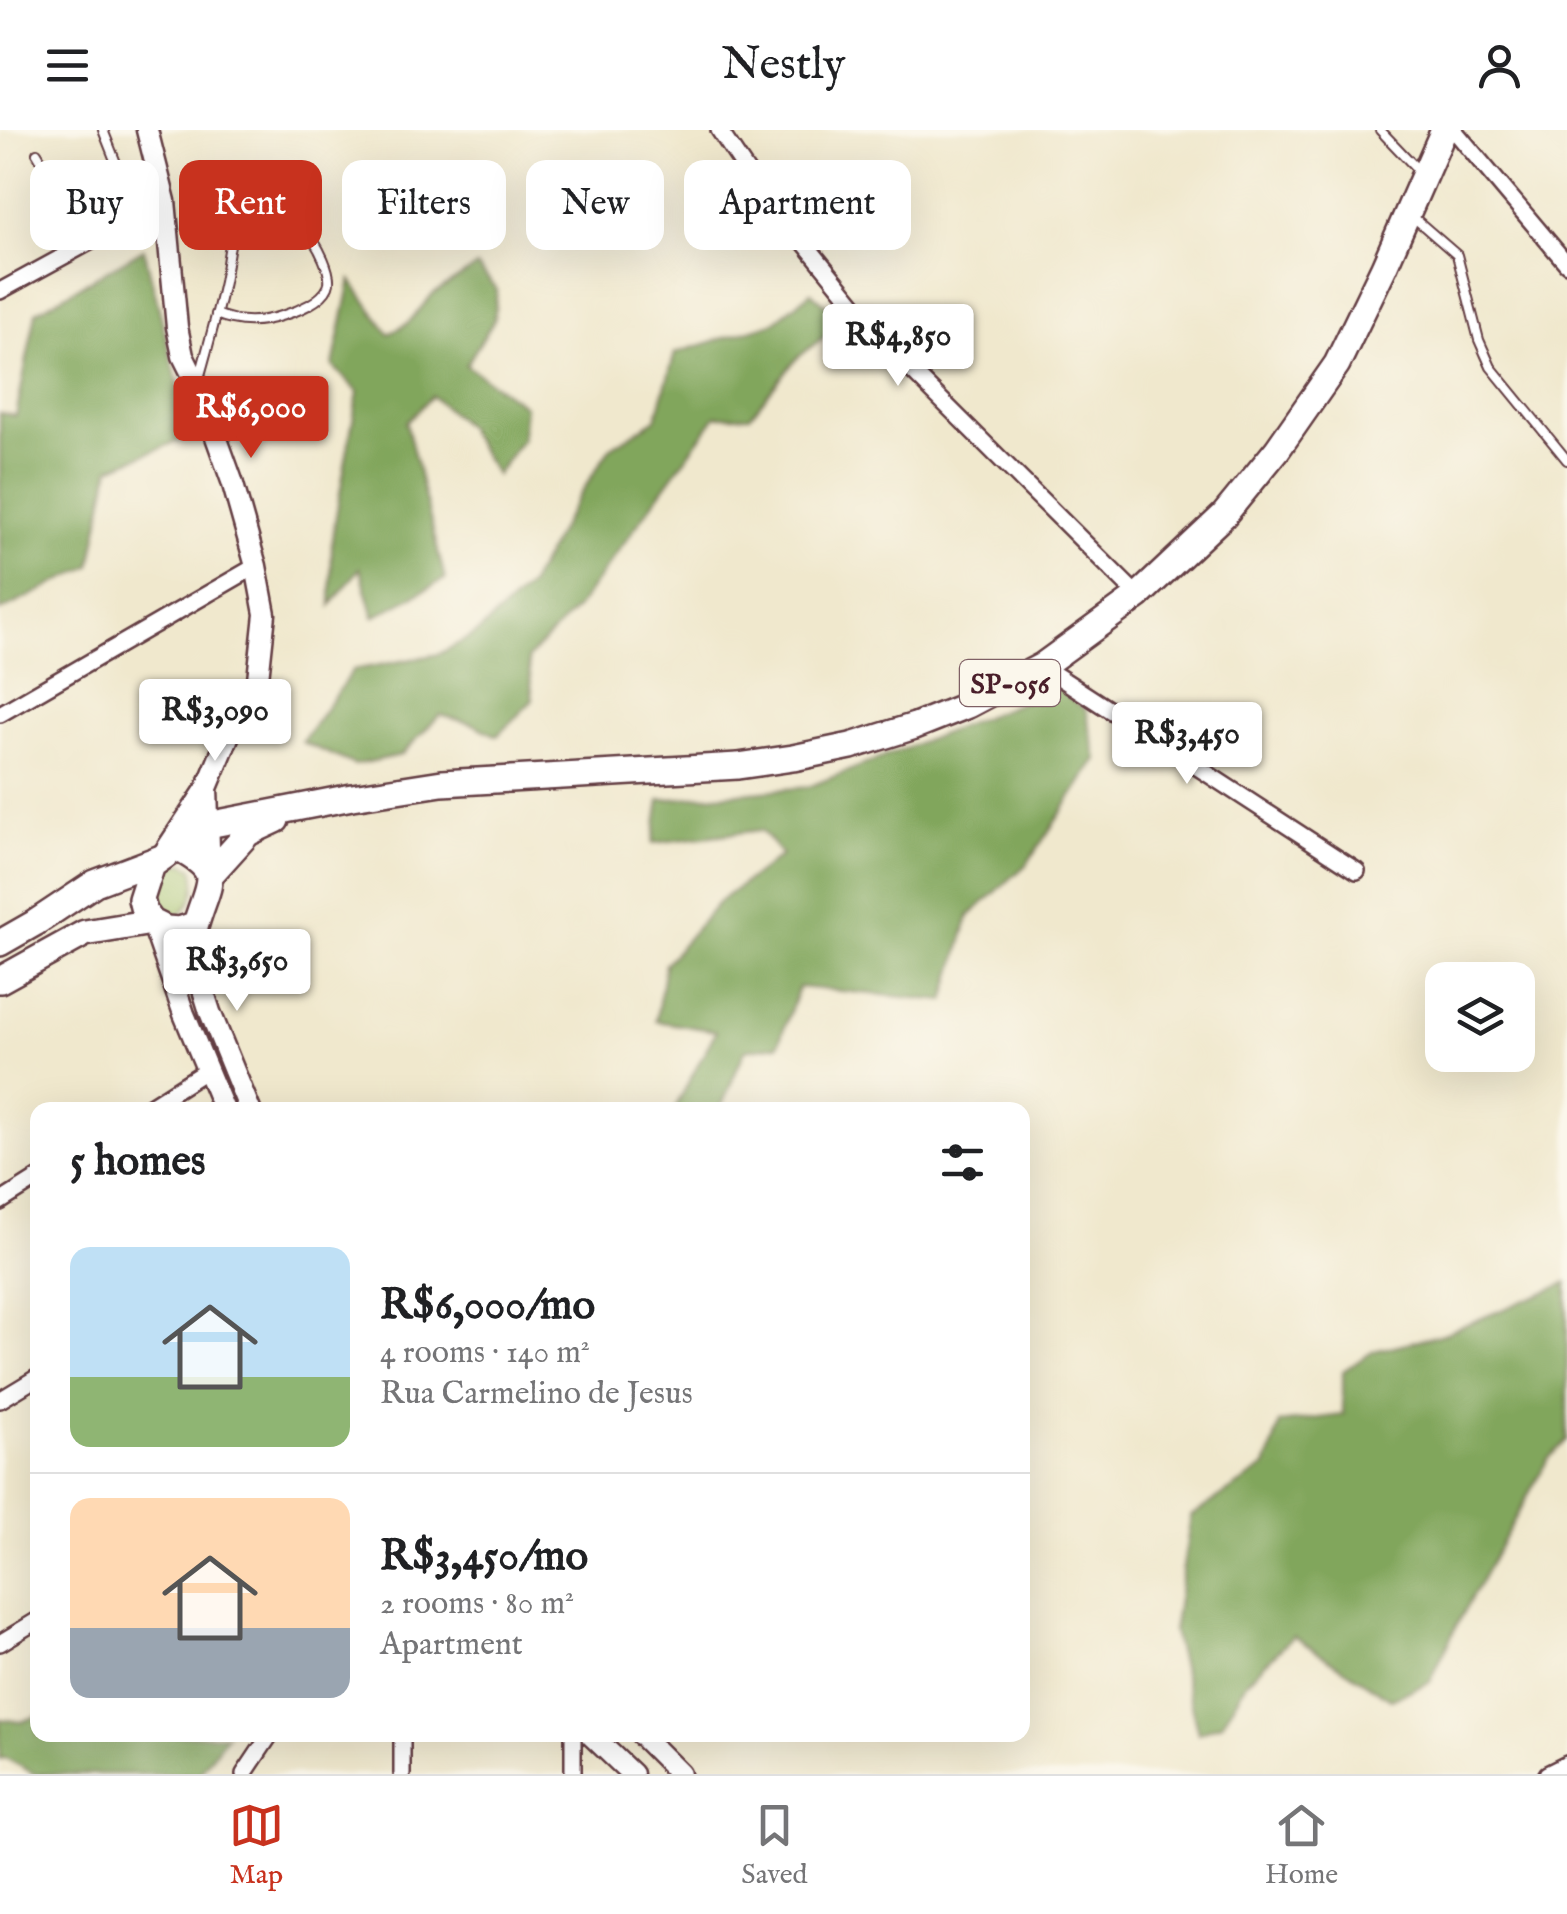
<!DOCTYPE html>
<html lang="en">
<head>
<meta charset="utf-8">
<style>
	:root { --surface:#fff; --page:#f2f2f2; --text:#202124; --muted:#757577; --line:#e0e0e0; --accent:#c8321e }
	body { margin:0; font-family:"IM FELL English",serif; background:var(--page); color:var(--text); height:100vh; display:flex; flex-direction:column; font-size:38px; white-space:nowrap }
	* { box-sizing:border-box; margin:0 }
	p { font-size:32px; color:var(--muted) }
	.icon { flex:none; width:55px; height:55px; fill:none; stroke:currentColor; stroke-width:2; stroke-linecap:round; stroke-linejoin:round }
	.map { position:relative; flex:1; overflow:hidden }
	.details { position:absolute; left:30px; top:972px; width:1000px; height:640px; display:flex; flex-direction:column; background:var(--surface); border-radius:20px; box-shadow:0 10px 40px #0002 }
	.details>* { flex:none }
	.guide { position:absolute; left:30px; top:30px; width:1000px; height:90px; display:flex; gap:20px }
	.tools { position:absolute; left:1425px; top:832px; display:grid; gap:20px }
	.tools a { display:grid; place-items:center; width:110px; height:110px; border-radius:20px; background:var(--surface); box-shadow:0 10px 40px #0002; font-size:50px }
	.price { position:absolute; translate:-50% -85px; padding:0 22px; border-radius:10px; background:#fff; color:#222; font-size:32px; line-height:65px; filter:drop-shadow(0 2px 5px #0008) }
	.price::after { content:''; position:absolute; left:50%; top:60px; width:30px; height:22px; margin-left:-15px; background:inherit; clip-path:polygon(0 0,100% 0,50% 100%) }
	.price.active { background:var(--accent); color:#fff }
	ul { padding:0; list-style:none }
	li { display:flex; align-items:center; gap:30px; height:250px; padding:0 40px }
	li+li { border-top:2px solid var(--line) }
	li span { display:grid; place-items:center; flex:none; width:280px; height:200px; border-radius:20px; color:#555 }
	li>.icon { margin-inline-start:auto }
	span .icon { width:120px; height:120px; fill:#fffc; stroke-width:1 }
	li b { font-size:42px }
	h2 { display:flex; justify-content:space-between; align-items:center; height:120px; padding:0 40px; font-size:42px }
	.pill { padding:0 35px; border-radius:20px; background:var(--surface); box-shadow:0 10px 40px #0002; font-size:35px; line-height:90px }
	.pill.active { background:var(--accent); color:#fff }
	header { display:flex; justify-content:space-between; align-items:center; height:130px; padding:0 40px; background:var(--surface); font-size:45px; font-weight:600 }
	.dock { display:flex; justify-content:space-around; align-items:center; height:140px; border-top:2px solid var(--line); background:var(--surface); font-size:28px; color:var(--muted) }
	.dock a { display:grid; justify-items:center; gap:5px }
	.dock .active { color:var(--accent) }
	.map>svg:first-child { display:block }
	.green { fill:#a2c068; stroke:#76704a; stroke-width:2.5 }
	.forest { fill:#81a65c; stroke:#666244; stroke-width:2.5 }
	.lines { fill:none; stroke-linecap:round; stroke-linejoin:round }
	.service-casing { stroke:#633d43; stroke-width:12 }
	.minor-casing { stroke:#633d43; stroke-width:20 }
	.tertiary-casing { stroke:#633d43; stroke-width:25 }
	.primary-casing { stroke:#633d43; stroke-width:30 }
	.service { stroke:#fff; stroke-width:8 }
	.minor { stroke:#fff; stroke-width:15 }
	.tertiary { stroke:#fff; stroke-width:20 }
	.primary { stroke:#fff; stroke-width:25 }
	.labels { text-anchor:middle; stroke-width:9; stroke-linejoin:round; paint-order:stroke }
	.shield { fill:#fbf7ec; stroke:#7f6065; stroke-width:2.5 }
	.shield-label { font-size:28px; font-weight:bold; fill:#4a1f2b }
</style>
</head>
<body>
<header><svg class="icon" aria-label="menu" viewBox="0 0 24 24"><path d="M4 6h16M4 12h16M4 18h16"/></svg>Nestly<svg class="icon" aria-label="person" viewBox="0 0 24 24"><circle cx="12" cy="8" r="4"/><path d="M4 21q1-7 8-7t8 7"/></svg></header>
<div class="map">
<svg width="1567" height="1644" viewBox="0 0 1567 1644">
	<rect width="100%" height="100%" fill="#fbf7ec"/>
	<filter id="ink" filterUnits="userSpaceOnUse"><feTurbulence type="fractalNoise" baseFrequency=".01" numOctaves="2"/><feDisplacementMap in="SourceGraphic" scale="20" xChannelSelector="R" yChannelSelector="G"/><feConvolveMatrix kernelMatrix="1 2 1 2 8 2 1 2 1" color-interpolation-filters="sRGB"/></filter>
	<filter id="wash" filterUnits="userSpaceOnUse"><feTurbulence type="fractalNoise" baseFrequency=".0048" numOctaves="4" result="noise"/><feDisplacementMap in="SourceGraphic" scale="40" xChannelSelector="R" yChannelSelector="G"/><feGaussianBlur stdDeviation="2.25" result="paint"/><feColorMatrix in="noise" values="0 0 0 0 0 0 0 0 0 0 0 0 0 0 0 0 0 1.4 0 .05"/><feComposite in="paint" operator="in"/></filter>
	<g filter="url(#wash)">
		<rect width="100%" height="100%" fill="#f0e8cd"/>
		<path class="green" d="M183 733 193 738C199 759 193 777 173 788L153 779C152 757 158 736 183 733Z"/>
		<path class="forest" d="M144 119 191 306 110 338 91 436 0 481V283L16 286 36 182Z
			M477 136 497 160 494 190 466 235 525 276 522 309 496 345 465 295 432 266 406 292 445 449 374 487 360 438 331 475 332 408 358 262 333 236 351 150 389 204 408 193 432 165Z
			M811 162 844 191 796 229 750 286H716L577 478 528 528 533 570 497 606 473 594 440 585 401 625 355 635 302 612 353 540 439 524 477 503 529 456 573 376 610 318 656 289 675 223 773 193Z
			M1057 558 1086 580 1097 629 1027 734 969 786 945 871 799 857 778 915 745 920 720 980H674L716 901 656 891 665 834 720 771 782 725 761 700 653 713 660 670 808 657Z
			M1567 1153V1310L1548 1329 1457 1494 1430 1552 1391 1569 1293 1506 1247 1551 1222 1594 1198 1603 1173 1501 1191 1386 1266 1337 1280 1293 1343 1285V1241L1374 1221 1443 1204Z
			M37 1586 38 1605H227L199 1644H35L5 1628 0 1629V1589L21 1592Z"/>
	</g>
	<g filter="url(#ink)">
		<g class="lines">
			<defs>
				<path id="service" d="M103 0 137 86
					M1380 0 1420 42
					M37 23 90 112
					M1412 86 1457 125 1479 210 1491 237 1567 330
					M199 249C208 217 217 184 224 152 228 133 228 108 239 92 276 34 338 135 328 157 322 171 298 181 284 185 260 193 240 194 216 184"/>
				<path id="minor" d="M719 0 750 46 894 223 1138 466
					M1454 0 1567 134
					M0 161 165 71
					M1042 536 1357 741
					M0 584 256 436
					M144 980 207 940
					M0 1072 38 1048
					M0 1270 38 1247
					M0 1513 38 1490
					M573 1605V1644
					M244 1644 270 1605
					M402 1644V1605
					M1547 1644 1567 1634"/>
				<path id="tertiary" d="M147 0 165 71 177 197 183 226 197 254 232 351 256 436 265 484 258 549 231 600 207 658
					M164 723 207 658 210 747
					M152 792 184 884 224 980
					M196 794 200 850 210 882 250 980
					M591 1605 632 1644
					M641 1605 680 1644"/>
				<path id="primary" d="M177 718C224 743 209 750 196 794L180 800 166 799 152 792 144 781 141 769 152 735 208 695 352 667 442 653 738 636 793 628 851 616 915 596 968 575 1042 536 1138 466 1224 385 1277 320 1337 234 1384 137 1444 0
					M210 745 248 703 276 690
					M0 813 35 793 95 753 161 728
					M0 850 85 803 152 792"/>
			</defs>
			<use href="#service" class="service-casing"/>
			<use href="#minor" class="minor-casing"/>
			<use href="#tertiary" class="tertiary-casing"/>
			<use href="#primary" class="primary-casing"/>
			<use href="#service" class="service"/>
			<use href="#minor" class="minor"/>
			<use href="#tertiary" class="tertiary"/>
			<use href="#primary" class="primary"/>
		</g>
	</g>
	<g class="labels">
		<rect class="shield" x="960" y="530" width="100" height="46" rx="8"/>
		<g class="shield-label">
			<text x="1010" y="563">SP-056</text>
		</g>
	</g>
</svg>
<div class="tools">
<a><svg class="icon" aria-label="layers" viewBox="0 0 24 24"><path d="M12 4l9 5-9 5-9-5zM3 14l9 5 9-5"/></svg></a>
</div>
<b class="price" style="left:898px;top:259px">R$4,850</b>
<b class="price active" style="left:251px;top:331px">R$6,000</b>
<b class="price" style="left:215px;top:634px">R$3,090</b>
<b class="price" style="left:1187px;top:657px">R$3,450</b>
<b class="price" style="left:237px;top:884px">R$3,650</b>
<div class="guide">
<a class="pill">Buy</a>
<a class="pill active">Rent</a>
<a class="pill">Filters</a>
<a class="pill">New</a>
<a class="pill">Apartment</a>
</div>
<section class="details">
<h2>5 homes<svg class="icon" aria-label="filters" viewBox="0 0 24 24"><path d="M4 7h16M4 17h16"/><circle cx="9" cy="7" r="2"/><circle cx="15" cy="17" r="2"/></svg></h2>
<ul>
<li><span style="background:linear-gradient(#bfe0f5 65%,#8fb573 0)"><svg class="icon" aria-label="home" viewBox="0 0 24 24"><path d="M3 11l9-7 9 7M6 9v11h12V9"/></svg></span><div><b>R$6,000/mo</b><p>4 rooms · 140 m²</p><p>Rua Carmelino de Jesus</p></div></li>
<li><span style="background:linear-gradient(#ffd9b3 65%,#9aa5b1 0)"><svg class="icon" aria-label="home" viewBox="0 0 24 24"><path d="M3 11l9-7 9 7M6 9v11h12V9"/></svg></span><div><b>R$3,450/mo</b><p>2 rooms · 80 m²</p><p>Apartment</p></div></li>
</ul>
</section>
</div>
<nav class="dock">
<a class="active"><svg class="icon" aria-label="map" viewBox="0 0 24 24"><path d="M3 6l6-2 6 2 6-2v14l-6 2-6-2-6 2zM9 4v14M15 6v14"/></svg>Map</a>
<a><svg class="icon" aria-label="saved" viewBox="0 0 24 24"><path d="M7 4h10v16l-5-4-5 4z"/></svg>Saved</a>
<a><svg class="icon" aria-label="home" viewBox="0 0 24 24"><path d="M3 11l9-7 9 7M6 9v11h12V9"/></svg>Home</a>
</nav>
</body>
</html>
